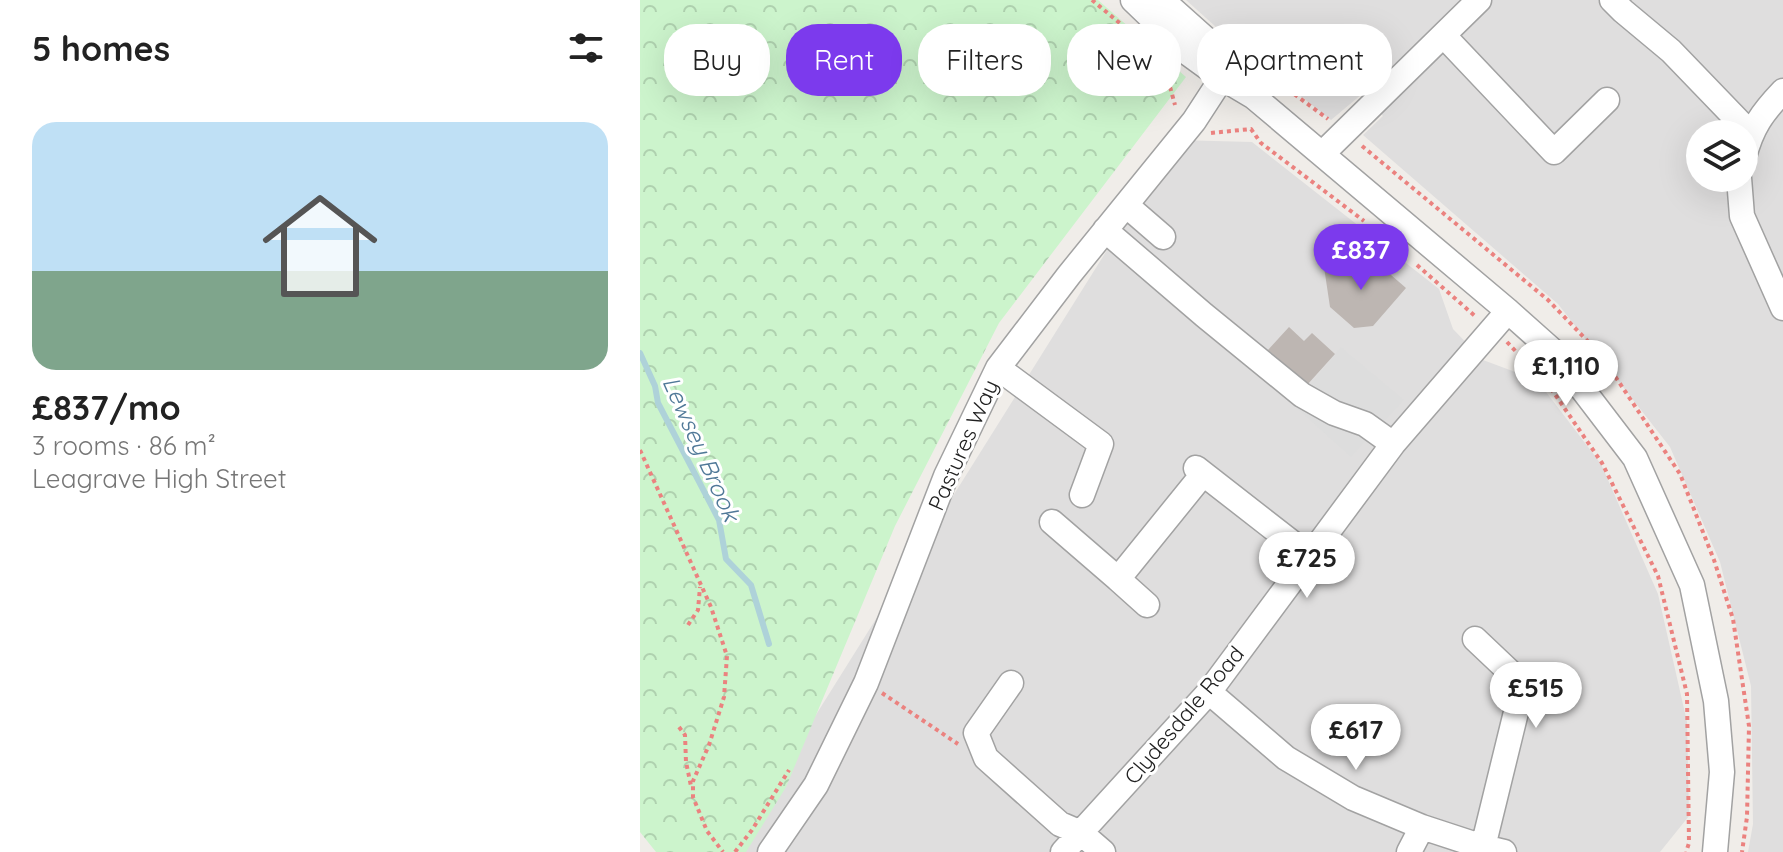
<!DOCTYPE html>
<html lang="en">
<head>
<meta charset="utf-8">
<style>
	:root { --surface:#fff; --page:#f6f6f6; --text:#222; --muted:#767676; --line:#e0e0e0; --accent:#7c3aed }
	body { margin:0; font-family:Quicksand,sans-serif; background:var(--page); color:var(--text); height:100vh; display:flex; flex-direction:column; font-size:30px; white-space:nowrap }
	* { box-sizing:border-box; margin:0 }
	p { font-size:26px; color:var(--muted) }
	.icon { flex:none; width:44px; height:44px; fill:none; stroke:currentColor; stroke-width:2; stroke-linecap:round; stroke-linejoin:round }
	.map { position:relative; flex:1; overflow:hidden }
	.details { display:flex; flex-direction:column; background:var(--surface); width:640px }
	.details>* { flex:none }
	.hud { position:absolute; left:24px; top:24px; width:760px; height:72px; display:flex; gap:16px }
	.fabs { position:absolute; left:1046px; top:120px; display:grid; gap:16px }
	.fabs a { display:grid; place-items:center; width:72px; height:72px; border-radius:50%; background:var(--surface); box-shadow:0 8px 32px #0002; font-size:40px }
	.price { position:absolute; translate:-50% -68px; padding:0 18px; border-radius:28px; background:#fff; color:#222; font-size:26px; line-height:52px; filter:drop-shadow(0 2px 4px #0008) }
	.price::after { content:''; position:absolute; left:50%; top:48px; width:24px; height:18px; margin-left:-12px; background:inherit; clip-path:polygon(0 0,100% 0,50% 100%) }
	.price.current { background:var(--accent); color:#fff }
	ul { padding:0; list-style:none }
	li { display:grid; align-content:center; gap:16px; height:424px; padding:0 32px }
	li+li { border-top:2px solid var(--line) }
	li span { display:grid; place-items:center; height:248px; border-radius:24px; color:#555 }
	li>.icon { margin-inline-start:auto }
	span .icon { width:144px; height:144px; fill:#fffc; stroke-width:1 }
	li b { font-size:34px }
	h2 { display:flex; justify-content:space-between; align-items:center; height:96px; padding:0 32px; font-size:34px }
	.chip { padding:0 28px; border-radius:32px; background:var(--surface); box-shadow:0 8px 32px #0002; font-size:28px; line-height:72px }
	.chip.current { background:var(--accent); color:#fff }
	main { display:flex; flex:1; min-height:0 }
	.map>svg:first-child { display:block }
	.residential { fill:#dfdede; fill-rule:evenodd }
	.park { fill:url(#park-crowns) }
	.parking { fill:#ddd }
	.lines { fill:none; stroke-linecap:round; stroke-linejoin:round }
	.stream { stroke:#aed2d9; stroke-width:6 }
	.building { fill:#bdb6b2 }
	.minor-casing { stroke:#a2a2a2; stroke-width:27 }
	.path { stroke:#eb827f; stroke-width:4; stroke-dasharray:4 4; stroke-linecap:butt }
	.minor { stroke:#fff; stroke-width:24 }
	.labels { text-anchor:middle; stroke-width:6; stroke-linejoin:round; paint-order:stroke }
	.street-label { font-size:22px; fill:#212121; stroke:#fff }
	.water-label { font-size:24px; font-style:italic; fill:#507998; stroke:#fff }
</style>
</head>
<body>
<main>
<section class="details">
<h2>5 homes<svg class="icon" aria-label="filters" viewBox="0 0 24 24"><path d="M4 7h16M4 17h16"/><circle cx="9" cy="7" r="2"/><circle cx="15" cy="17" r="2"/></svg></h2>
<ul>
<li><span style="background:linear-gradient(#bfe0f5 60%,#7fa58c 0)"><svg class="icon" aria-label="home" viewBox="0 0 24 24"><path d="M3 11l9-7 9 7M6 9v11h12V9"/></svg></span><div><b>£837/mo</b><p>3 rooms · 86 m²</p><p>Leagrave High Street</p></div></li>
</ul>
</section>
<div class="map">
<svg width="1143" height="852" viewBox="0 0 1143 852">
	<defs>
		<pattern id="park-crowns" width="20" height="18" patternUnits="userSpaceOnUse" patternTransform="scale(2)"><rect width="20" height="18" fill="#ccf4cc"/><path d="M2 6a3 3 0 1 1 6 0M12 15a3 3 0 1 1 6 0" fill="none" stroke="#afd1af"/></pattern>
	</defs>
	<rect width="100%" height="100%" fill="#f0ede9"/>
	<path class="residential" d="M546 0H1143V852H1108L1113 824 1111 686 1080 562 1030 447 918 304 723 135 743 116 722 94 691 120 596 45ZM1060 134H1104V178H1060Z
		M536 140 612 142 799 289 813 329 843 360 897 380 961 464 1018 594 1047 722 1049 816 1020 852H90Z"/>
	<path class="park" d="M0 0H458L546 77 359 323 255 526 146 787 106 852H16L0 832Z"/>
	<path class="parking" d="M701 347 764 400 711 457 603 360 668 388Z"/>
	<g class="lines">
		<path class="stream" d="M0 353 15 386 18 403 79 520 86 559 111 585 129 644"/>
	</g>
	<path class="building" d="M736 262 766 288 733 326 714 328 690 307 684 267Z
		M649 327 664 341 672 333 695 354 667 385 628 350Z"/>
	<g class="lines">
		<defs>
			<path id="minor" d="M493 0 549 54 582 78 614 97 868 311 914 352 995 458 1052 585 1076 701 1082 772 1075 852
				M522 0 578 50 582 78
				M972 0 983 11 1031 51 1111 134
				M804 36 914 152 967 100
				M682 154 839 0
				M1104 157C1112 127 1122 113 1143 91
				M1099 178 1102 216 1143 308
				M486 205 523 237
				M465 230 564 315 662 395 694 413 725 424 753 444
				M358 368 461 444 442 495
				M556 468 669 556
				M412 522 478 579 563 474
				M478 579 507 605
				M835 639 872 674 878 704 843 847
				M371 683 336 733 346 758 420 824 441 833 463 852
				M569 692 646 758 713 798 782 827 843 847 864 852
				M130 852 176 785 226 683 306 476 358 368 429 275 554 121 582 78
				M423 852 569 692 753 444 868 311
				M769 852 782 827"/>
		</defs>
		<use href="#minor" class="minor-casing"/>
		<path class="path" d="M452 0 482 25 524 65 535 105
			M600 47 646 88 688 119
			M600 54 636 84
			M571 133 611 129 621 143 724 221
			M722 146 908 300 961 355 1040 474 1074 560 1093 619 1109 726 1107 817 1102 852
			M777 265 835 316
			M867 342 912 390 962 463 1018 576 1047 694 1049 843 1046 852
			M0 450 71 607 87 656 84 697 69 745 53 781V797L67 831 83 852
			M48 625 58 610 60 587
			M242 693 318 744
			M39 727 45 735 46 762 51 786
			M95 852 112 830 149 770"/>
		<use href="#minor" class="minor"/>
	</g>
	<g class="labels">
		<g class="street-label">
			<text transform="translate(323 445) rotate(-66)" y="8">Pastures Way</text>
			<text transform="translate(544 715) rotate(-50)" y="8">Clydesdale Road</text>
		</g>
		<g class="water-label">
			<text transform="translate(61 449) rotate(66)" y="8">Lewsey Brook</text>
		</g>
	</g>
</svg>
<div class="fabs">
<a><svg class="icon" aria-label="layers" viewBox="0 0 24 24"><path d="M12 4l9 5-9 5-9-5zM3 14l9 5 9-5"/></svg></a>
</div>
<b class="price current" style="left:721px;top:292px">£837</b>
<b class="price" style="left:926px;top:408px">£1,110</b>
<b class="price" style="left:667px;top:600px">£725</b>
<b class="price" style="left:896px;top:730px">£515</b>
<b class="price" style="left:716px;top:772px">£617</b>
<div class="hud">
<a class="chip">Buy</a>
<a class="chip current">Rent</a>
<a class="chip">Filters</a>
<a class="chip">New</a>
<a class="chip">Apartment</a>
</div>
</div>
</main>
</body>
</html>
